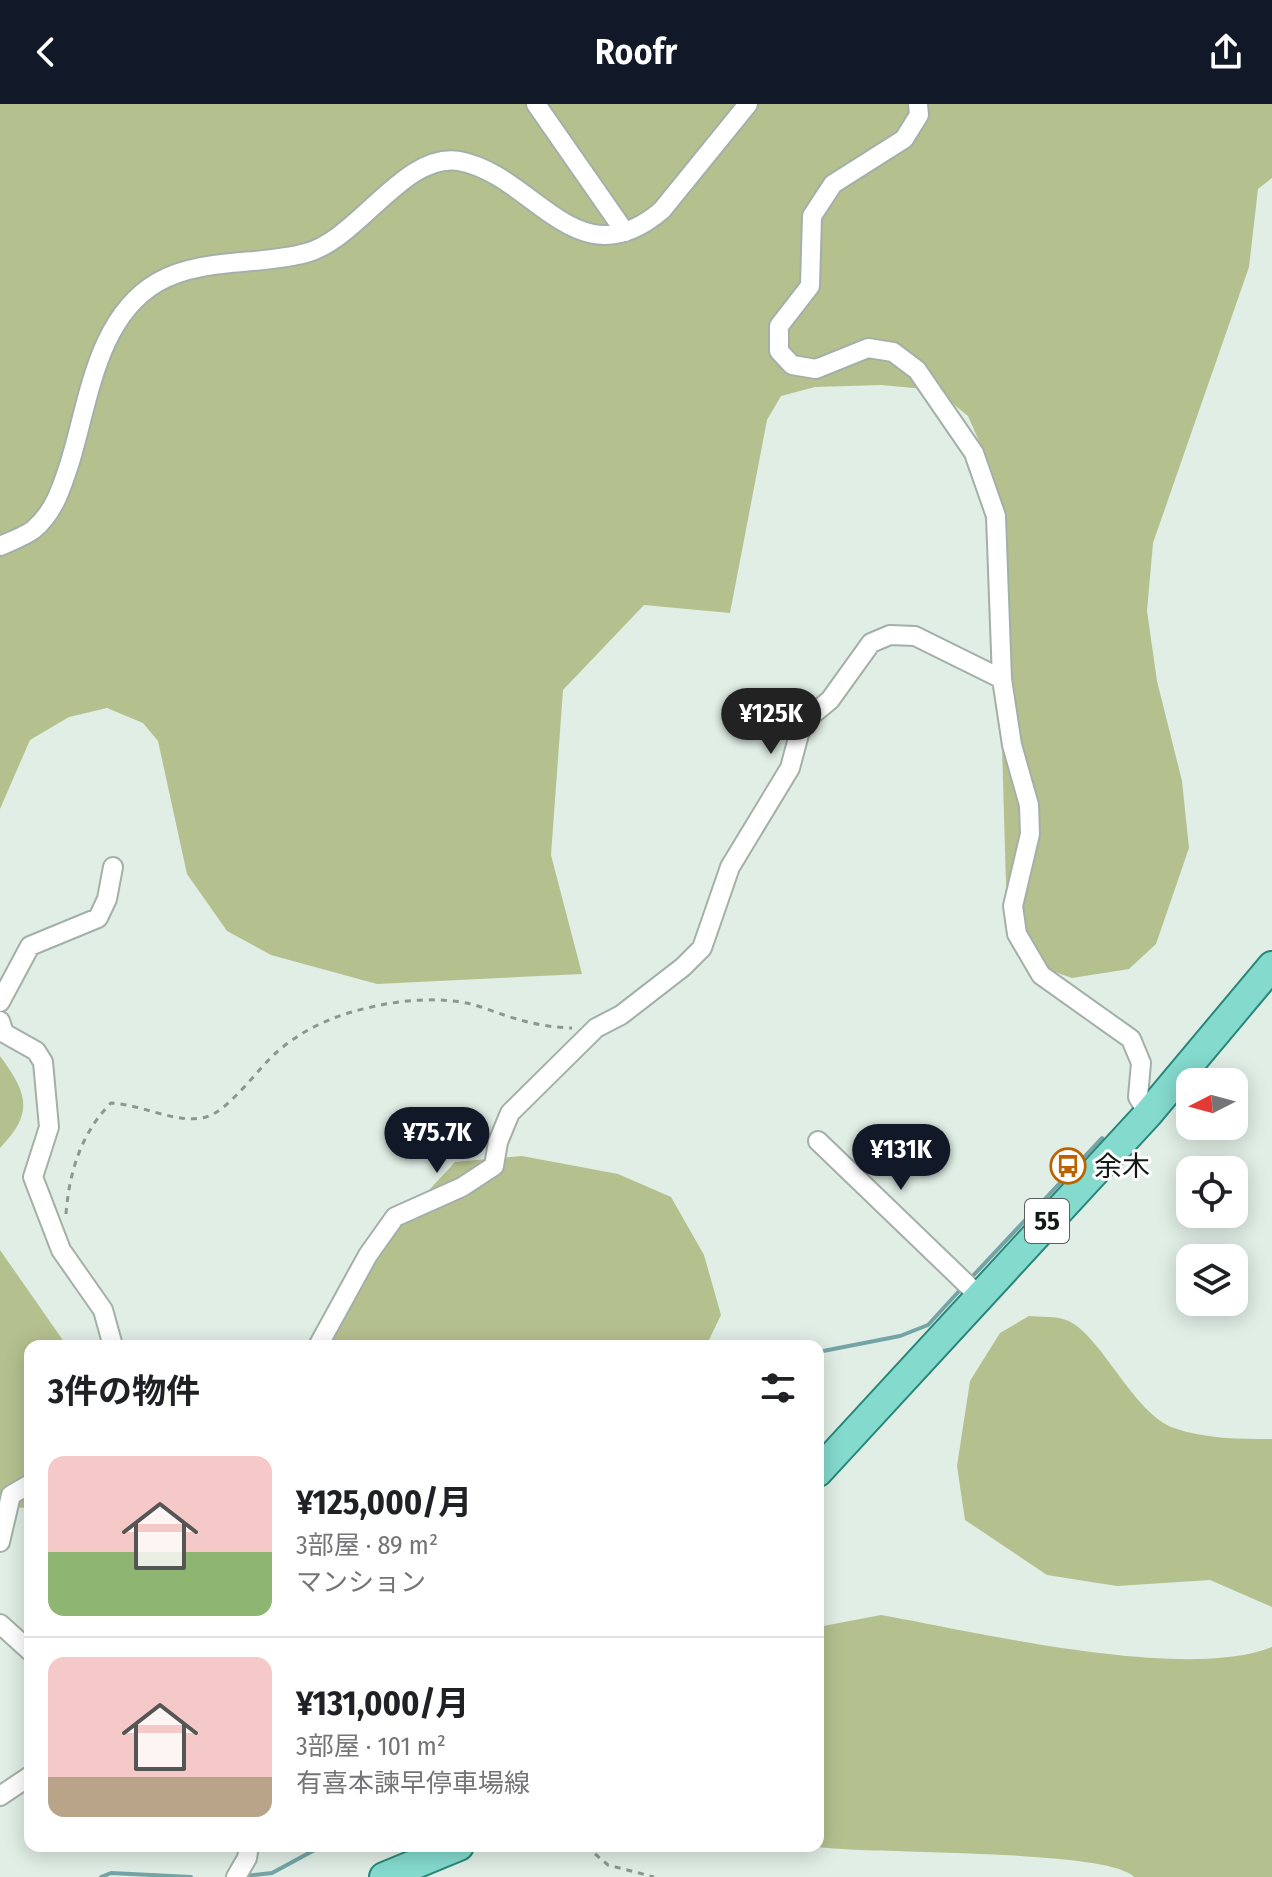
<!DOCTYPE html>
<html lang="ja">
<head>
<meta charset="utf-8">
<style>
	:root { --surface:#fff; --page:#f6f6f6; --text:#202124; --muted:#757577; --line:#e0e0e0; --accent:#111827 }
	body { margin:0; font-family:"Fira Sans Condensed","Noto Sans JP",sans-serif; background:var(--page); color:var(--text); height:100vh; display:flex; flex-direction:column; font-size:30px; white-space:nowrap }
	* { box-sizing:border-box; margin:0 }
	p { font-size:26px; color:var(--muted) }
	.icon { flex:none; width:44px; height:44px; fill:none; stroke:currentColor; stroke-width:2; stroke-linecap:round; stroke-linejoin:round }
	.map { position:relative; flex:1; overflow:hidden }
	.side { position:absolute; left:24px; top:1236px; width:800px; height:512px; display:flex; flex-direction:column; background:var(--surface); border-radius:16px; box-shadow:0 4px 20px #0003 }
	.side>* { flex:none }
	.needle { width:52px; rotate:264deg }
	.buttons { position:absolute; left:1176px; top:964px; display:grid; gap:16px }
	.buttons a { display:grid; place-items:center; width:72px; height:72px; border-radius:16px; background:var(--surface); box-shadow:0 4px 20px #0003; font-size:40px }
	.price { position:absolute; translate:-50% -68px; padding:0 18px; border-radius:28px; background:var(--accent); color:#fff; font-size:26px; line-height:52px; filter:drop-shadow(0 2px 4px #0008) }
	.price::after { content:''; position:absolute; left:50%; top:48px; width:24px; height:18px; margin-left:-12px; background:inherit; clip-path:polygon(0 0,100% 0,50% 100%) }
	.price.on { background:#222; color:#fff }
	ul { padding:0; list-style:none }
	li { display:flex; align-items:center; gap:24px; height:200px; padding:0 24px }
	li+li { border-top:2px solid var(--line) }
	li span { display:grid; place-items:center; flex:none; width:224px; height:160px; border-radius:16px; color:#555 }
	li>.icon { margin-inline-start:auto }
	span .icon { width:96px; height:96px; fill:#fffc; stroke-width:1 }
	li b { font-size:34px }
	h2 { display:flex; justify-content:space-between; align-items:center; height:96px; padding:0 24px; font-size:34px }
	header { display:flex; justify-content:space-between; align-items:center; height:104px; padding:0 24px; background:var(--accent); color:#fff; font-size:36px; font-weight:600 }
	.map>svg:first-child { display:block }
	.forest { fill:#b5c08f }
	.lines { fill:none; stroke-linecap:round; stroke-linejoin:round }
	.stream { stroke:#74a4a6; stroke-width:4 }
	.minor-casing { stroke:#a3b0a8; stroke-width:22 }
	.primary-casing { stroke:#288778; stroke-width:32 }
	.path { stroke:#8c9790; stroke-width:3; stroke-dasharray:6 6; stroke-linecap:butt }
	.minor { stroke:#fff; stroke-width:18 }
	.primary { stroke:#84dacd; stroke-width:28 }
	.labels { text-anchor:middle; stroke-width:6; stroke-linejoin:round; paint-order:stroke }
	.shield { fill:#fff; stroke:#5a5e5c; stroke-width:2 }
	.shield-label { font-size:26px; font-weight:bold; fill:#141916 }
	.poi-label { font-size:28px; fill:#141916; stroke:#fff; text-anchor:start }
</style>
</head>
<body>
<header><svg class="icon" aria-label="back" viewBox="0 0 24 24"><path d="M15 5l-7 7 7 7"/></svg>Roofr<svg class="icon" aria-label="share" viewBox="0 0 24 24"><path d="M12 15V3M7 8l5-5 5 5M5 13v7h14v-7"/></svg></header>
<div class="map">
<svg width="1272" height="1773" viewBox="0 0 1272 1773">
	<rect width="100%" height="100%" fill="#e0eee5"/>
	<path class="forest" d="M0 0H1272V74L1258 85 1249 163 1153 439 1147 507 1157 577 1182 677 1189 744 1156 840 1129 865 1072 874 1029 859 1013 828 1006 780 1002 643 1009 517 1007 424 992 367 968 312 936 286 881 281 815 283 781 292 767 316 730 509 644 501 563 586 551 751 582 870 377 880 271 851 227 827 187 770 158 637 143 619 107 604 69 613 30 636 0 705Z
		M0 952C28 990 34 1009 0 1044Z
		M522 1052 618 1070 671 1093 704 1151 721 1211 706 1242H307L394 1124 455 1058Z
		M0 1146 67 1242H30V1404L0 1403Z
		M1029 1212C1040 1213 1056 1212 1066 1216 1100 1228 1133 1310 1174 1324 1205 1335 1240 1335 1272 1335V1503L1210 1476 1117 1482 1047 1471 965 1416 957 1362 970 1277 1000 1229Z
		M881 1511C976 1528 1186 1578 1272 1543V1773H1134C1108 1744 863 1751 809 1742H818V1523Z"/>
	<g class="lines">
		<path class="stream" d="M970 1175 1102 1034
			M818 1248 900 1232 928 1221 961 1185
			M244 1772 272 1769 322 1742
			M101 1773 111 1769 191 1773"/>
		<defs>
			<path id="minor" d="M536 0 625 128
				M918 0 919 11 904 35 833 80 812 112 810 182 779 222V247L792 261 816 265 868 244 893 248 917 266 974 349 996 412 1002 575 1012 641 1029 701 1030 730 1013 802 1017 830 1041 871 1131 935 1141 959 1138 993 1148 1010
				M0 442C11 437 23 433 33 426 54 409 62 383 70 358 89 296 97 213 158 178 202 153 259 162 306 149 359 135 404 48 459 57 535 71 577 179 662 106L748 0
				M0 898 30 842 98 814 107 795 113 763
				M0 917 4 929 36 947 43 958 49 1023 33 1073 61 1146 103 1206 113 1242
				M818 1037 979 1192
				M318 1242 368 1151 395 1113 462 1083 494 1062 498 1038 510 1009 596 924 621 911 683 863 702 844 730 763 790 664 802 619 830 596 871 539 890 531 915 532 1002 575
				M0 1438 11 1391 30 1380
				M0 1520 30 1547
				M0 1692 30 1672
				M236 1773 247 1754 249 1742"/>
			<path id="primary" d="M818 1368 1148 1010 1272 862
				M384 1773 459 1742"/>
		</defs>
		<use href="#minor" class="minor-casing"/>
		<use href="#primary" class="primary-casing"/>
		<path class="path" d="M66 1110C69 1069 81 1029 111 999 141 1000 178 1021 206 1013 230 1006 258 964 278 947 306 923 338 910 376 902 408 895 453 892 484 904 515 915 538 923 572 924
			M586 1742 608 1761 654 1773"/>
		<use href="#minor" class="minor"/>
		<use href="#primary" class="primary"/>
	</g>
	<defs>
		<symbol id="bus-ring" viewBox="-11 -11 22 22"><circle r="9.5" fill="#fff" stroke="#bc6300" stroke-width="1.5"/><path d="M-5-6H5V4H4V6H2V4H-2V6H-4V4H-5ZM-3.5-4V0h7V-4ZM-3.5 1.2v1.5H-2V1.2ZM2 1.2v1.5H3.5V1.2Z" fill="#bc6300"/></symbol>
	</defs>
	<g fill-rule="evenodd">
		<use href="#bus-ring" x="1048" y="1042" width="40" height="40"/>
	</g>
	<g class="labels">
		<rect class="shield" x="1025" y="1095" width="44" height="44" rx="6"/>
		<g class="shield-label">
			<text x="1047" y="1126">55</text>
		</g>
		<g class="poi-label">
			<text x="1094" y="1072">余木</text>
		</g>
	</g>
</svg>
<div class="buttons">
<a><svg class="needle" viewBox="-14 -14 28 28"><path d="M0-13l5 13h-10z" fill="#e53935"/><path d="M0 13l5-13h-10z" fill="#757577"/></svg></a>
<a><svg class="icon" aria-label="locate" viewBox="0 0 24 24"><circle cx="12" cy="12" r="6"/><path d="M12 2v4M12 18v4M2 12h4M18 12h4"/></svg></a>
<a><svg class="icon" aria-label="layers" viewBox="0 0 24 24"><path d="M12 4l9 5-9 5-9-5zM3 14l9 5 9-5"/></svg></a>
</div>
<b class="price on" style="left:771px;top:652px">¥125K</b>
<b class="price" style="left:437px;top:1071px">¥75.7K</b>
<b class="price" style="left:901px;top:1088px">¥131K</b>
<section class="side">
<h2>3件の物件<svg class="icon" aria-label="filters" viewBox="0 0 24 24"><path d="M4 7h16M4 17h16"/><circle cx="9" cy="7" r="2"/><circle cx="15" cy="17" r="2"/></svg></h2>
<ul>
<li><span style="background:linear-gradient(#f6c9c9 60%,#8fb573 0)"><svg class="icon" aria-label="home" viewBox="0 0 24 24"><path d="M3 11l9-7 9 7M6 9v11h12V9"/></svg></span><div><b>¥125,000/月</b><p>3部屋 · 89 m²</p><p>マンション</p></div></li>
<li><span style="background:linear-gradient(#f6c9c9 75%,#b9a48a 0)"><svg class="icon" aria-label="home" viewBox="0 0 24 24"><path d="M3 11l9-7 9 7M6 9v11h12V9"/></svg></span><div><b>¥131,000/月</b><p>3部屋 · 101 m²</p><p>有喜本諫早停車場線</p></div></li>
</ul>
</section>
</div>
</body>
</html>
